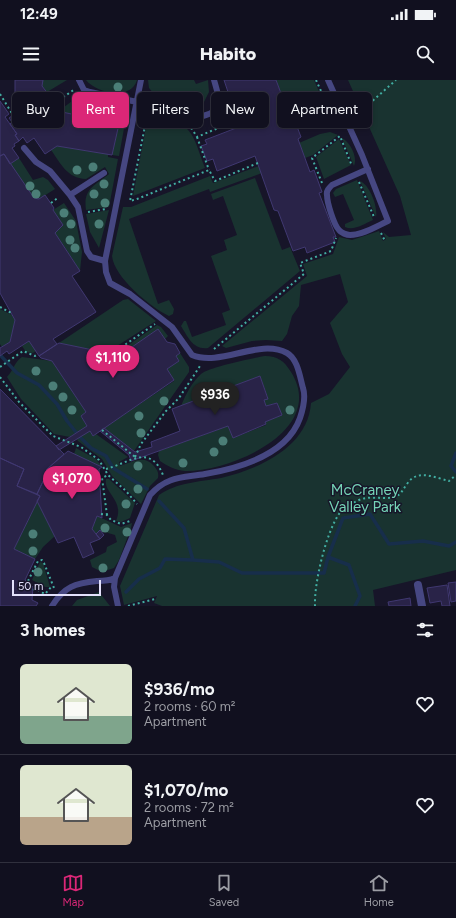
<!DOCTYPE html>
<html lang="en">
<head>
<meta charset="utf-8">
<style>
	:root { --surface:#11101f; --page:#1a1928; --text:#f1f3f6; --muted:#9c9da4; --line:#30303d; --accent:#db2777 }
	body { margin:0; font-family:Figtree,sans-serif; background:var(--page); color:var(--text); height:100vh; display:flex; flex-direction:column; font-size:15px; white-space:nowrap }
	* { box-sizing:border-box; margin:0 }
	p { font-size:13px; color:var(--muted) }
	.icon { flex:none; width:22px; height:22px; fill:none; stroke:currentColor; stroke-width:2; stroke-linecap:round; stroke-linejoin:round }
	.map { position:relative; height:526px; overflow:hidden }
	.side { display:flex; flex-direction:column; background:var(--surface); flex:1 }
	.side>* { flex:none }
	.top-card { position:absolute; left:12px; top:12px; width:432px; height:36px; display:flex; gap:8px }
	.scale { position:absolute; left:12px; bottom:10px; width:89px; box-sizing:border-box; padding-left:4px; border:2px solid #e3e1fb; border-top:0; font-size:11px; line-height:14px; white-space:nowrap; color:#e3e1fb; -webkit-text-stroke:3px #171529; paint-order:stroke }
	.price { position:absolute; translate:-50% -34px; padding:0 9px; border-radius:14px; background:var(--accent); color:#fff; font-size:13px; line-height:26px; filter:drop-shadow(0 1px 2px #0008) }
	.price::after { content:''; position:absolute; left:50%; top:24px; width:12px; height:9px; margin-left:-6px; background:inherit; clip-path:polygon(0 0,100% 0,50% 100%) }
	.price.current { background:#222; color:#fff }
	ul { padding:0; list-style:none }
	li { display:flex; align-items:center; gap:12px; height:100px; padding:0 20px }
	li+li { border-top:1px solid var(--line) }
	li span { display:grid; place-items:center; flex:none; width:112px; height:80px; border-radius:6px; color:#555 }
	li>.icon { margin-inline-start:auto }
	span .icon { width:48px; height:48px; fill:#fffc; stroke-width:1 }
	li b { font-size:17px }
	h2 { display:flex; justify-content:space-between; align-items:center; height:48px; padding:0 20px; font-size:17px }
	.chip { padding:0 14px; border-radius:6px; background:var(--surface); box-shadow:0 2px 6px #0003,0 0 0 1px var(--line); font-size:14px; line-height:36px }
	.chip.current { background:var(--accent); color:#fff }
	.status { display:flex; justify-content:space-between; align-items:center; height:28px; padding:0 20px; background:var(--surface); direction:ltr }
	.status svg { height:11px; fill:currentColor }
	header { display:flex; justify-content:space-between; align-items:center; height:52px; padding:0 20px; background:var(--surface); font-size:18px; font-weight:800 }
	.dock { display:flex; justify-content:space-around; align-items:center; height:56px; border-top:1px solid var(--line); background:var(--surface); font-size:11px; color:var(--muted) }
	.dock a { display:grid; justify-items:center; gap:2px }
	.dock .current { color:var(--accent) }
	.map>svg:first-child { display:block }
	.green { fill:#193330 }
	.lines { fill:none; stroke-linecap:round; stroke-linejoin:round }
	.stream { stroke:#172e4b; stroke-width:3.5 }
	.building { fill:#292348; stroke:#403871 }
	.path { stroke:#42aea2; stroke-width:2; stroke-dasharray:2 3; stroke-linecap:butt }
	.lane { stroke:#464782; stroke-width:6 }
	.street { stroke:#464782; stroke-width:8 }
	.tree { fill:#4b7e77 }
	.labels { text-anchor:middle; stroke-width:3; stroke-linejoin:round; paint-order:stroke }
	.park-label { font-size:15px; fill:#75d3b6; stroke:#171529 }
</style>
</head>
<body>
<div class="status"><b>12:49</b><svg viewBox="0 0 49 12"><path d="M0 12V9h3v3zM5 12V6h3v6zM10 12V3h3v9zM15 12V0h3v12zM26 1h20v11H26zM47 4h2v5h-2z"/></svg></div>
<header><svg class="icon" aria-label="menu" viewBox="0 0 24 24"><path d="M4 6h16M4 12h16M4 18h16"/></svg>Habito<svg class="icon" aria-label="search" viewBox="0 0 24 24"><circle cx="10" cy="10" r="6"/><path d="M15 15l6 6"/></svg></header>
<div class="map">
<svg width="456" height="526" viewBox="0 0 456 526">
	<rect width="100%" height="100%" fill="#171529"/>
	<path class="green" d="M43 0H67L47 12 42 6Z
		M86 0H137C131 21 96 13 86 0Z
		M148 0H194L196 4 208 0 209 12 204 22 189 26 159 20 149 8Z
		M276 0H314L321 16 311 24 307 15 297 18 300 27 288 32Z
		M348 0H456V490L373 510 375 526H162L154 523 157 516 124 525 120 506 159 415C178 402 199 402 221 398 259 389 308 367 311 323L329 314 350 287 342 274 330 243 348 222 340 194 301 205 299 226 292 236 287 254 282 261 266 260 252 261 226 268 222 266 307 196 303 184 333 174 339 157 352 160 379 151 383 161 386 159 383 152 389 157 411 155 400 116Z
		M79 16 89 22 120 29 123 35 114 43 62 32 60 30Z
		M123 38H125V43L119 76 112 75 120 39Z
		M152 38C193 41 192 53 205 88L133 116 147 42Z
		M330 52 338 55 313 75 305 78 299 63 320 54Z
		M342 58C350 62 358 77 354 86Z
		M339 59 351 85 324 99 316 77Z
		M57 66 108 74V77L118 79 109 127 86 130C83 109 94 106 109 94L105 87 86 99C67 98 61 84 51 70Z
		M19 78 33 100 43 97 48 100 55 109 39 119 34 118 10 84Z
		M259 86 262 93 210 112 209 109 129 139 158 224 169 220 174 229 173 234 169 236C150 227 114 197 112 176L123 127H131L210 96 213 103Z
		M255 98 282 170 290 167 300 191 208 268C193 270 188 257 181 246L184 241H186L192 257 226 245 222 233 230 230 211 176 227 170 224 160 237 155 223 116 213 120 211 114Z
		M357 100 373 140C364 144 354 151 345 147V144L354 140 343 114 335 117 333 113 336 109Z
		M360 101C370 105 378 127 376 137Z
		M64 123 76 141 82 172 80 191 55 153 63 145 53 130Z
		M109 130 99 168 90 152 86 134Z
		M128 219 156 241 106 273 103 268 98 271 59 263 123 220Z
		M0 229 12 235 15 240 10 262 2 267 0 264Z
		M157 245 161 247 168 256 165 259 158 249 119 276 117 273Z
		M29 261 36 271 33 273 26 272 22 266Z
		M180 273 189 287V292L134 371 104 348 174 301 167 289 179 281 176 276Z
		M265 276C278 276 284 281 291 292 328 351 229 392 185 391 175 390 167 386 160 381L158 375 159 371 228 346 233 358 266 345 265 342 281 335 277 323 266 326 264 320 268 318 260 296 181 326C186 314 192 302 201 294 209 287 253 278 265 276Z
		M22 277 52 281 86 332 81 336 87 346 84 348 90 351 93 356 96 354 128 377 119 382 120 386C132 382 144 374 154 386 157 390 159 392 158 398L150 406 141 424 112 396 102 379 78 361 74 354 70 357 54 354 21 319 7 297C13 291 15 281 22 277Z
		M76 368 96 379 102 387 74 374Z
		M106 399H109L135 423 130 438 121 442 116 441C125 420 103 413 106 399Z
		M37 421 55 456 43 467 35 479 14 469Z
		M97 436 121 447 132 443 131 448 119 480 114 488 102 492 92 487 90 480 106 472 107 467 117 462 115 455 101 451 96 454 92 449Z
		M40 482 43 483 50 507H45L32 500Z
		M99 512 110 526H72L77 520Z"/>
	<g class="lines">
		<path class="stream" d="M0 275 17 293 39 305 57 324 67 341 79 356 91 368 106 376 113 388 147 409
			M456 373 451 386 456 392
			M159 421 184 448 193 480 219 482 242 493H324L328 477 343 438 370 434 389 464 423 461 449 466 456 462
			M328 477 349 485 360 516 355 526
			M126 512 139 499 160 488 165 479 193 480"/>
	</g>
	<path class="building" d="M15 0H43L42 6 62 32 119 44 112 75 57 66 45 74 34 58 27 63 23 57 19 61 15 55 17 54 10 44 12 42 9 38 16 33 19 37 25 34 18 25 19 23 15 14Z
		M224 0H276L288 32 291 31 301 57 298 59 310 92 314 90 322 112 319 113 336 157H333L335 162 307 173 305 167 293 171 278 131 274 130 255 76 217 91 213 79 207 81 201 66 207 64 205 60 244 45 233 17 230 18Z
		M0 21 9 34 5 37 17 54 15 55 19 61 14 64 15 66 12 68 19 78 10 84 4 74 0 76Z
		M4 74 34 118 39 119 45 115 54 128 53 130 63 145 55 153 80 191 72 196 96 232 53 259 57 264 39 276 29 261 9 274 7 271 0 276V268L10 262 15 240 0 213V76Z
		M158 249 167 262 175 264 180 273 176 276 179 281 167 289 174 300 93 356 90 351 59 370 56 366 87 346 81 336 86 332 52 281 41 278 39 276 59 263 98 271 103 268 109 278 117 273 119 276Z
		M260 296 268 319 264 320 266 326 277 323 282 335 265 342 266 344 233 358 228 346 131 381 129 375 100 351 104 348 135 372 152 367 151 362 180 351 172 329Z
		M0 309 64 374 46 390 48 391 37 414 17 406 24 389 0 378Z
		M68 371 102 387 99 389 102 438 97 436 92 449 100 459 90 463 94 473 83 478 74 457 58 463 37 421 40 416 37 414 48 391 46 390Z
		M0 378 24 389 17 406 40 416 14 469 35 479 25 500 33 507 32 520 38 523 36 526H0Z
		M100 450 104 455 100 459 96 454Z
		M456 502V521L451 522 448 503Z
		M447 505 450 526H442L441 521 430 523 427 508Z
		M410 518 411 526H389L388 522Z"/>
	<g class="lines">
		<path class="path" d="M316 0 321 11
			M0 14 13 35
			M55 23 75 9
			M350 30 369 24 396 0
			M155 36H150L146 41 130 121 137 119 209 90 215 101 258 83
			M237 40 241 38
			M183 42 192 49 197 57 237 40 228 17
			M197 57 209 90
			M359 102 374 137
			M322 103 312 78 340 56 352 86
			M51 123 59 117
			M88 132 106 129
			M381 153 385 161
			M0 227 13 234
			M214 269 304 194 300 183 331 171 336 158
			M113 273 155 244
			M0 287 23 271 35 276 38 274
			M0 297 19 322 53 356 81 367 99 380 108 395 126 411 137 424
			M102 350 135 377
			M135 377 141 364 166 331 179 318 200 286
			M106 389C129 383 150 363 163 395
			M101 434 107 435 111 440 121 444 130 441
			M107 435 102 398 108 395
			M28 501 38 481 42 480 44 483 54 508
			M33 510 36 509 45 514 52 506
			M128 526 155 519
			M315 526C314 503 326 453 339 434 343 428 351 424 359 420 371 415 383 420 395 417 402 414 403 409 407 404 417 388 436 398 449 401L456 395"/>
		<path class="lane" d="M79 0 84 10 90 12 203 36C225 31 219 17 214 0
			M328 0 362 75 388 141C377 146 363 155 350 155 347 155 341 153 339 150 334 145 327 123 327 115 326 111 329 108 332 105L368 89
			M24 68 36 82 50 91 70 115 78 127 87 171 91 177 105 181 141 0
			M70 115 104 93
			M105 181 106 192 110 203 130 214 172 247 192 275C221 287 259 258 287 273 298 279 300 298 303 308 306 317 303 329 300 338 287 375 240 388 205 394 182 398 167 396 150 415L115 498
			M52 526C64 507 75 503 97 501 104 501 109 501 115 498L114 507 118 526"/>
		<path class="street" d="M418 505 422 526"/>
	</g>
	<g class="tree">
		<circle cx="118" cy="7" r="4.5"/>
		<circle cx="176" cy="16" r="4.5"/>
		<circle cx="194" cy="17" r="4.5"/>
		<circle cx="95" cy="30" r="4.5"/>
		<circle cx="114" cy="34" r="4.5"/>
		<circle cx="93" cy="87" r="4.5"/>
		<circle cx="77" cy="90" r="4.5"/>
		<circle cx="104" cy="104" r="4.5"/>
		<circle cx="30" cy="106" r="4.5"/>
		<circle cx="36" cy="114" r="4.5"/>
		<circle cx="94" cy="114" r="4.5"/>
		<circle cx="105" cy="123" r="4.5"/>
		<circle cx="64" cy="133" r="4.5"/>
		<circle cx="71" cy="144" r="4.5"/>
		<circle cx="99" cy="144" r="4.5"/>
		<circle cx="70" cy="160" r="4.5"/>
		<circle cx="75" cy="168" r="4.5"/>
		<circle cx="36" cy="291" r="4.5"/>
		<circle cx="53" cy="306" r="4.5"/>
		<circle cx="63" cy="317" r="4.5"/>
		<circle cx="164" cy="321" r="4.5"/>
		<circle cx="72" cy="330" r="4.5"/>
		<circle cx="290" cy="330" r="4.5"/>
		<circle cx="139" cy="336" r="4.5"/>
		<circle cx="141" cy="353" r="4.5"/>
		<circle cx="223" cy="361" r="4.5"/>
		<circle cx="214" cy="372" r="4.5"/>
		<circle cx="183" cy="383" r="4.5"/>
		<circle cx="138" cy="386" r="4.5"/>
		<circle cx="138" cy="409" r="4.5"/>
		<circle cx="126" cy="424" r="4.5"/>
		<circle cx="105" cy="448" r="4.5"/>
		<circle cx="127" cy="452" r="4.5"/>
		<circle cx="33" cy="454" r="4.5"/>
		<circle cx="33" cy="471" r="4.5"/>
		<circle cx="103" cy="488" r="4.5"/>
		<circle cx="38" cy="492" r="4.5"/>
	</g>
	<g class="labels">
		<g class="park-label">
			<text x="365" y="415">McCraney<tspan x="365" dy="17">Valley Park</tspan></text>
		</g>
	</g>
</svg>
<div class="scale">50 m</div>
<b class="price" style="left:113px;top:299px">$1,110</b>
<b class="price current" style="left:215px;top:336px">$936</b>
<b class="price" style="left:72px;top:420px">$1,070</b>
<div class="top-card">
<a class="chip">Buy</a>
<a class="chip current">Rent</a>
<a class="chip">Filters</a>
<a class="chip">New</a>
<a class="chip">Apartment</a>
</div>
</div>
<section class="side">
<h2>3 homes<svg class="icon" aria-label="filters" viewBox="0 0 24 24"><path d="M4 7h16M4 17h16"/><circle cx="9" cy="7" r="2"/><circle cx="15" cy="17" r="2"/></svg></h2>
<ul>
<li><span style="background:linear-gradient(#dfe7d0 65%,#7fa58c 0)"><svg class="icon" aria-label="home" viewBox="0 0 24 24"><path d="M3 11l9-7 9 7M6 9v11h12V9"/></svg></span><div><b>$936/mo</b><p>2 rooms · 60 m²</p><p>Apartment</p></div><svg class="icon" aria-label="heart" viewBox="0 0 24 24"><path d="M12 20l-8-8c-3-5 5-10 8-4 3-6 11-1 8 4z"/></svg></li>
<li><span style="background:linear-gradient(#dfe7d0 65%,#b9a48a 0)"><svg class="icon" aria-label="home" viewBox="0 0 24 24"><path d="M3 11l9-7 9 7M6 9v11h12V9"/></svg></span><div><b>$1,070/mo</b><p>2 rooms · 72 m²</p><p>Apartment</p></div><svg class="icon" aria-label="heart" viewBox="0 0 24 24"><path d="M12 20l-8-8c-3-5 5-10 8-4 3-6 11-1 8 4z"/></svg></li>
</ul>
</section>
<nav class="dock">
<a class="current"><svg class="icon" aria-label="map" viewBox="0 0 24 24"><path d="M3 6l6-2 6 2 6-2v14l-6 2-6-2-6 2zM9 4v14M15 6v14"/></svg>Map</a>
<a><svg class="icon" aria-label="saved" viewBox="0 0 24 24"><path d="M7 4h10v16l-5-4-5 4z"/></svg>Saved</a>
<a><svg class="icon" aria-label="home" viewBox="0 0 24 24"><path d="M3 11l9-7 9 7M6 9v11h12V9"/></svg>Home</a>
</nav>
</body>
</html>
